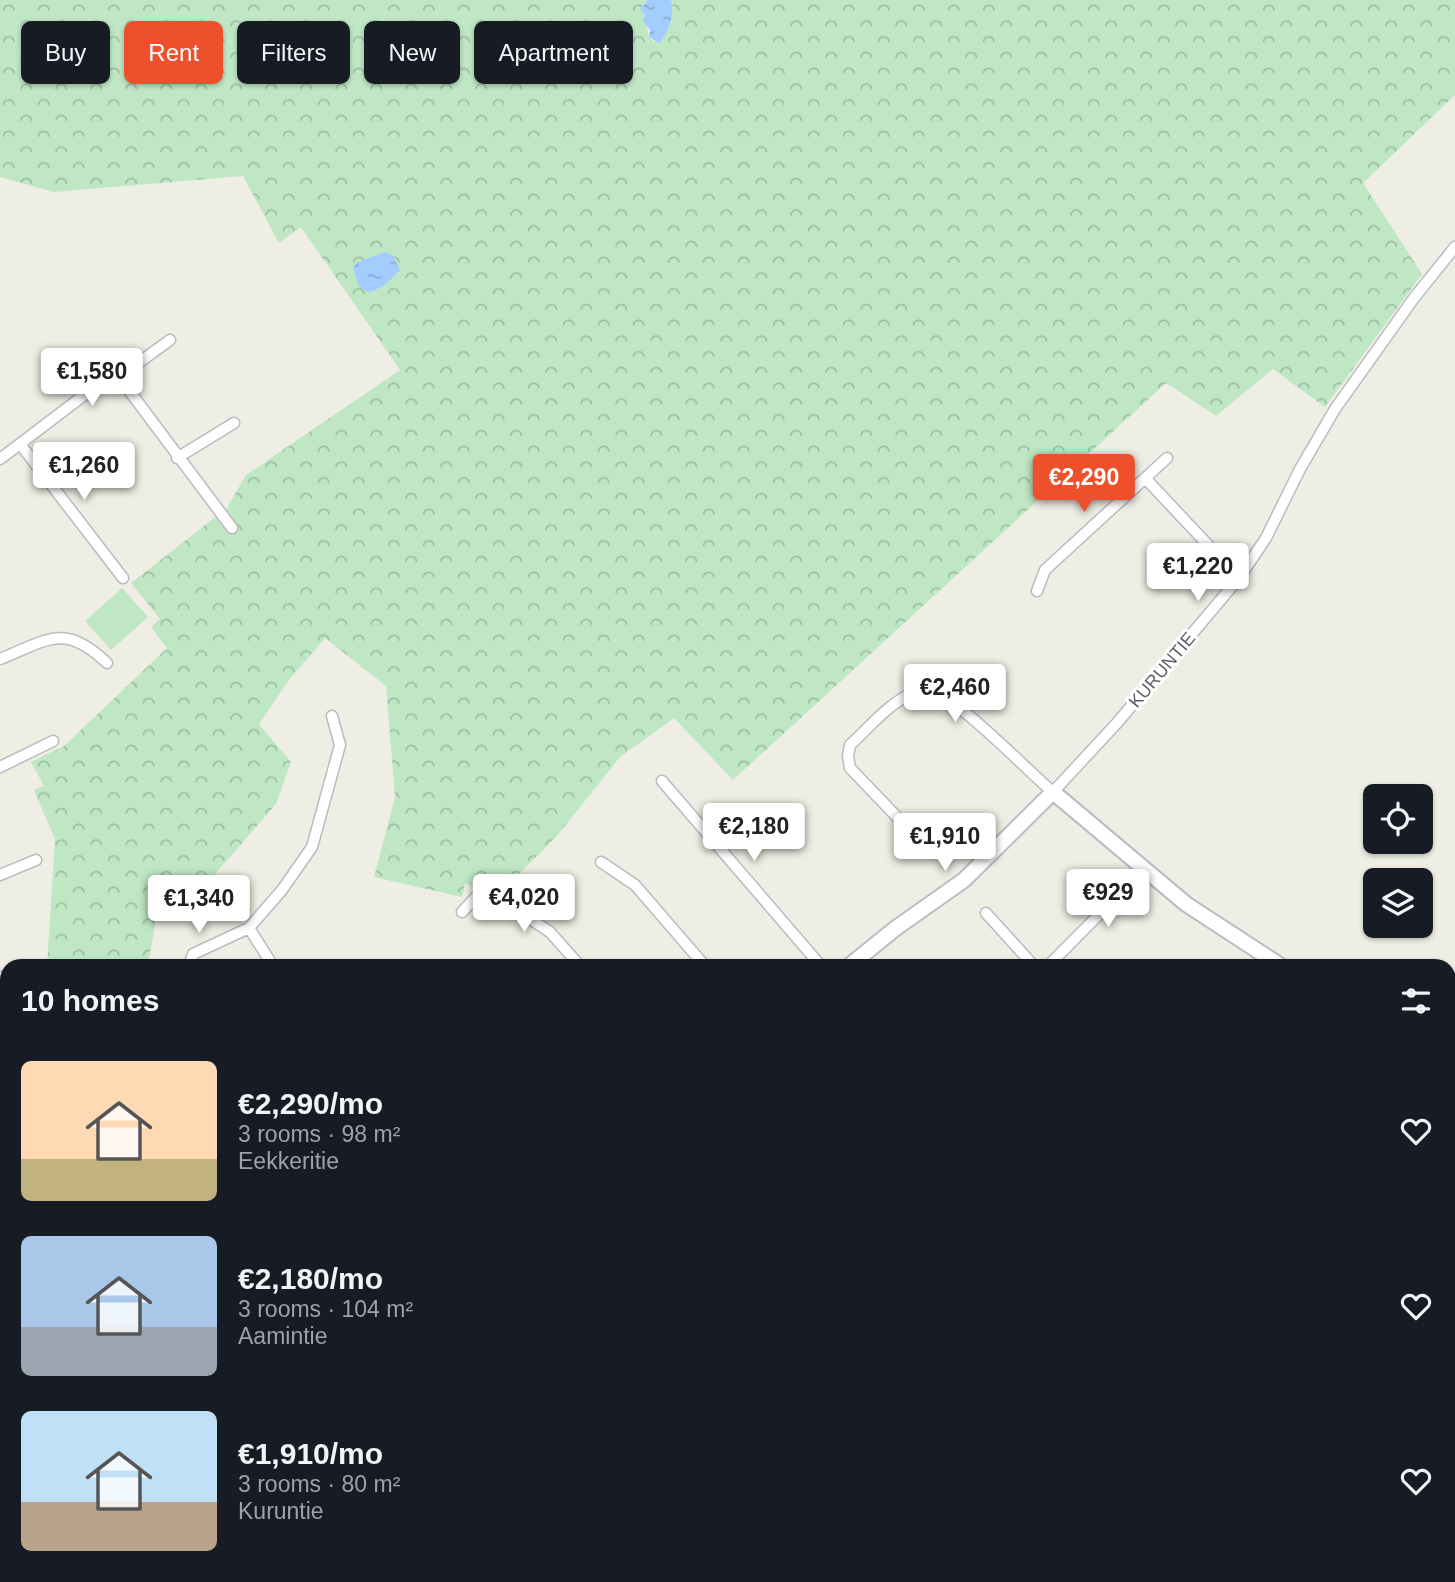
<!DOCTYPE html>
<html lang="en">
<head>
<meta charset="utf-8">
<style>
	:root { --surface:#171b24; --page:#20242c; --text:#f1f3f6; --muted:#9ea1a6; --accent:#ed502b }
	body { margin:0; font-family:Arial,sans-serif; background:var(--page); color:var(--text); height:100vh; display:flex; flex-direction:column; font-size:26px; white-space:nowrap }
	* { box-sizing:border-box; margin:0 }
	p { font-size:23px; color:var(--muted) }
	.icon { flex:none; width:38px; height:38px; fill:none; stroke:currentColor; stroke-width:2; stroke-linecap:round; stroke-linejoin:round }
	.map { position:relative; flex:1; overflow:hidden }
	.side { position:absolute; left:0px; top:959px; width:1456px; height:623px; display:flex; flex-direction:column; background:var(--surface); border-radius:21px 21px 0 0; box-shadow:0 2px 5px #0004 }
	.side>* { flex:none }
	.banner { position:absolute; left:21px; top:21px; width:700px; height:63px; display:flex; gap:14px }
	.tools { position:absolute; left:1363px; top:784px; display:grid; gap:14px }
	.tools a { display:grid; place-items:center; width:70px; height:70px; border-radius:10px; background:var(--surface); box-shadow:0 2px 5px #0004; font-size:35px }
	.price { position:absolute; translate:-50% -60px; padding:0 16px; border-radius:7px; background:#fff; color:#222; font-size:23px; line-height:46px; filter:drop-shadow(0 2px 4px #0008) }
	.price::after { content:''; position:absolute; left:50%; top:42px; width:21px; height:16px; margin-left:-10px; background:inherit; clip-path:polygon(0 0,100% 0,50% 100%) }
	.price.selected { background:var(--accent); color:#fff }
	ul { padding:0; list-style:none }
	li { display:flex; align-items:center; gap:21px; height:175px; padding:0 21px }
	li span { display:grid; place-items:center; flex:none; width:196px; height:140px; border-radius:10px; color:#555 }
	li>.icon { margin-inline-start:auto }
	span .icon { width:84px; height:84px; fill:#fffc; stroke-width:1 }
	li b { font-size:30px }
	h2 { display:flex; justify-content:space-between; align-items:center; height:84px; padding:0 21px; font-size:30px }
	.tag { padding:0 24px; border-radius:10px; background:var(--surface); box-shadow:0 2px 5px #0004; font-size:24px; line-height:63px }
	.tag.selected { background:var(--accent); color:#fff }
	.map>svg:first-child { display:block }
	.education { fill:#dfddd2 }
	.forest { fill:url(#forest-crowns) }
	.park { fill:url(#park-tufts) }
	.pitch { fill:#bfe7c4 }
	.water { fill:url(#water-ripples) }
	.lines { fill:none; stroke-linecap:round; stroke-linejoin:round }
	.street-casing { stroke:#b9bbc0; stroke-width:13 }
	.secondary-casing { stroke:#b9bcc2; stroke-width:18 }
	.street { stroke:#fff; stroke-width:10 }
	.secondary { stroke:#fff; stroke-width:14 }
	.labels { text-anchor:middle; stroke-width:6; stroke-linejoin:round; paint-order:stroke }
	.street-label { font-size:18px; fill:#5c5f65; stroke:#fff }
</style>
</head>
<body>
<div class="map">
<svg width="1455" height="1582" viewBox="0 0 1455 1582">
	<defs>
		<pattern id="forest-crowns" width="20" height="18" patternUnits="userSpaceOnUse" patternTransform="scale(1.75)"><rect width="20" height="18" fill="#bfe7c4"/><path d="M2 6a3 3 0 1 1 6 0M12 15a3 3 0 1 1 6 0" fill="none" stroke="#9ebea3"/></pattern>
		<pattern id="park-tufts" width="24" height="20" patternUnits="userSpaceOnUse" patternTransform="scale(1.75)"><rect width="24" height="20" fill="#bfe7c4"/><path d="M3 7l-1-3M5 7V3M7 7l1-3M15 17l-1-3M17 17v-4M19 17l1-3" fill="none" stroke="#9ebea3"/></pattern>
		<pattern id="water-ripples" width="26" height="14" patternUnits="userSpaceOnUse" patternTransform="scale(1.75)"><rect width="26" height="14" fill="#a3cdff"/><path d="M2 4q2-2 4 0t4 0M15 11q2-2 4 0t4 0" fill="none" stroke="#88aad2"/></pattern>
	</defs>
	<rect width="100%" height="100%" fill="#efeee4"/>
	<path class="education" d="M366 1575H447V1582H367Z"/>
	<path class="forest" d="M0 0H647L642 6 649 37 654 42C665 31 677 16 671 0H1455V95L1363 183 1422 274 1325 407 1273 369 1216 416 1166 383 733 780 674 718 620 757 556 837 500 893 465 884 462 897 374 877 395 797 386 686 325 638 289 680 259 724 291 762 276 804 209 881 157 913 148 966H47L55 839 34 790 44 786 31 762 64 746 167 648 151 627 160 619 131 583 227 508 246 475 400 370 301 227 279 243 243 176 54 192 0 177Z
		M295 1575H366L367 1582H296Z"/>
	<path class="park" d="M1449 1423 1455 1424V1449L1449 1459Z"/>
	<path class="pitch" d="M122 588 148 617 111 650 85 621Z"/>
	<path class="water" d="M647 0H671C675 11 669 34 659 43L649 37 650 30 643 21 645 15 640 10Z
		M386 252 393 256 400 270 385 285 369 293 359 286 353 268 357 262Z"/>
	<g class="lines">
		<defs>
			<path id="street" d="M119 377 232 528
				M20 444 123 578
				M177 458 234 423
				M0 459 79 399 105 381 119 377 170 340
				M1146 479 1239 578
				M1037 591 1045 570 1167 458
				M0 659C48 640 64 622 107 663
				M0 767 53 741
				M662 781 821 966
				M924 845 850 768 848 756 850 745C871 726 894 696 923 690 947 685 1030 774 1053 792L1117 723 1239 578 1266 538 1300 469 1335 409 1414 298 1455 247
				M601 862 635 885 705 966
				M0 875 36 860
				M462 912 476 897 493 896 517 910 550 932 580 966
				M986 913 1034 966
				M189 966 193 954 249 928
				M273 966 249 928 282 890 312 847 340 745 332 716
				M1048 966 1144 869
				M0 978 7 975
				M0 1027 7 1044
				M0 1079 7 1076
				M1449 1209 1455 1211
				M0 1246 7 1243
				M0 1267 7 1284
				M1449 1337 1455 1338
				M0 1382 7 1379
				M0 1489 7 1486
				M1449 1492 1455 1481
				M148 1575 152 1582
				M53 1582 64 1575
				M1191 1582 1192 1575
				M1287 1582 1297 1575
				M1413 1582 1414 1575"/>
			<path id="secondary" d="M849 966 896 928 964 880 1053 792 1186 904 1281 966
				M1449 1050 1455 1052
				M472 1575 473 1582"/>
		</defs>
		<use href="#street" class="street-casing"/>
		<use href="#secondary" class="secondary-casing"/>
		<use href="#street" class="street"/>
		<use href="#secondary" class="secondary"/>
	</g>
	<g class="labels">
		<g class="street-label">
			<text transform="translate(1162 670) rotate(-50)" y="6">KURUNTIE</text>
		</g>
	</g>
</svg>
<div class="tools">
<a><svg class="icon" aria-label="locate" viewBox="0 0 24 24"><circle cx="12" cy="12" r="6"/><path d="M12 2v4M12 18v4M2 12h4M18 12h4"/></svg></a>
<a><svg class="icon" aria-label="layers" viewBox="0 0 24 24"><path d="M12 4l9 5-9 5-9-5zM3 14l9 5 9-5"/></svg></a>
</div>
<b class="price" style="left:92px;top:408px">€1,580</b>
<b class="price" style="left:84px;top:502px">€1,260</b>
<b class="price selected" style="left:1084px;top:514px">€2,290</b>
<b class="price" style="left:1198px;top:603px">€1,220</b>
<b class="price" style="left:955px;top:724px">€2,460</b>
<b class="price" style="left:754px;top:863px">€2,180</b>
<b class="price" style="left:945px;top:873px">€1,910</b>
<b class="price" style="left:1108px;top:929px">€929</b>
<b class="price" style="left:524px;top:934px">€4,020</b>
<b class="price" style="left:199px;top:935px">€1,340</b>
<div class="banner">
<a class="tag">Buy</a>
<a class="tag selected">Rent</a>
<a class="tag">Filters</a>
<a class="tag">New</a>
<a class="tag">Apartment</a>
</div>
<section class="side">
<h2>10 homes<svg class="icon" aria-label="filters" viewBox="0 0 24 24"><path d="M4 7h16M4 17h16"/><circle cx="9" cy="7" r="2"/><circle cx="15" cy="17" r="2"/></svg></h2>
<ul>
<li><span style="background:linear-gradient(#ffd9b3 70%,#c2b280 0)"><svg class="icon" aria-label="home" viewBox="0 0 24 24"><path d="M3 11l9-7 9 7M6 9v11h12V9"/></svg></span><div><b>€2,290/mo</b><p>3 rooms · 98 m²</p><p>Eekkeritie</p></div><svg class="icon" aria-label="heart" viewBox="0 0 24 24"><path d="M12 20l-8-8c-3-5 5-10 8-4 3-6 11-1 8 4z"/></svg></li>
<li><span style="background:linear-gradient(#a9c7e8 65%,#9aa5b1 0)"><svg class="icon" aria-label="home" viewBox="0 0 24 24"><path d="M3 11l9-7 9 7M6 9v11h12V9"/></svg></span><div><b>€2,180/mo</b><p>3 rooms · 104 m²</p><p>Aamintie</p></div><svg class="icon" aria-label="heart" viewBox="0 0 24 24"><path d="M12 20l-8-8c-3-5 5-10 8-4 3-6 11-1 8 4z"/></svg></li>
<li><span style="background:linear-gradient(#bfe0f5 65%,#b9a48a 0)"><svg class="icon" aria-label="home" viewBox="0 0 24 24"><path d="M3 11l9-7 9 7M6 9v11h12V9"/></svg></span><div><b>€1,910/mo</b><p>3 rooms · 80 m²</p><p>Kuruntie</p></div><svg class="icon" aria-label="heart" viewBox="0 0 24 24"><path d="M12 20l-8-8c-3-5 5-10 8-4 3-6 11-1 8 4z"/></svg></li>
</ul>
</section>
</div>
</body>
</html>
